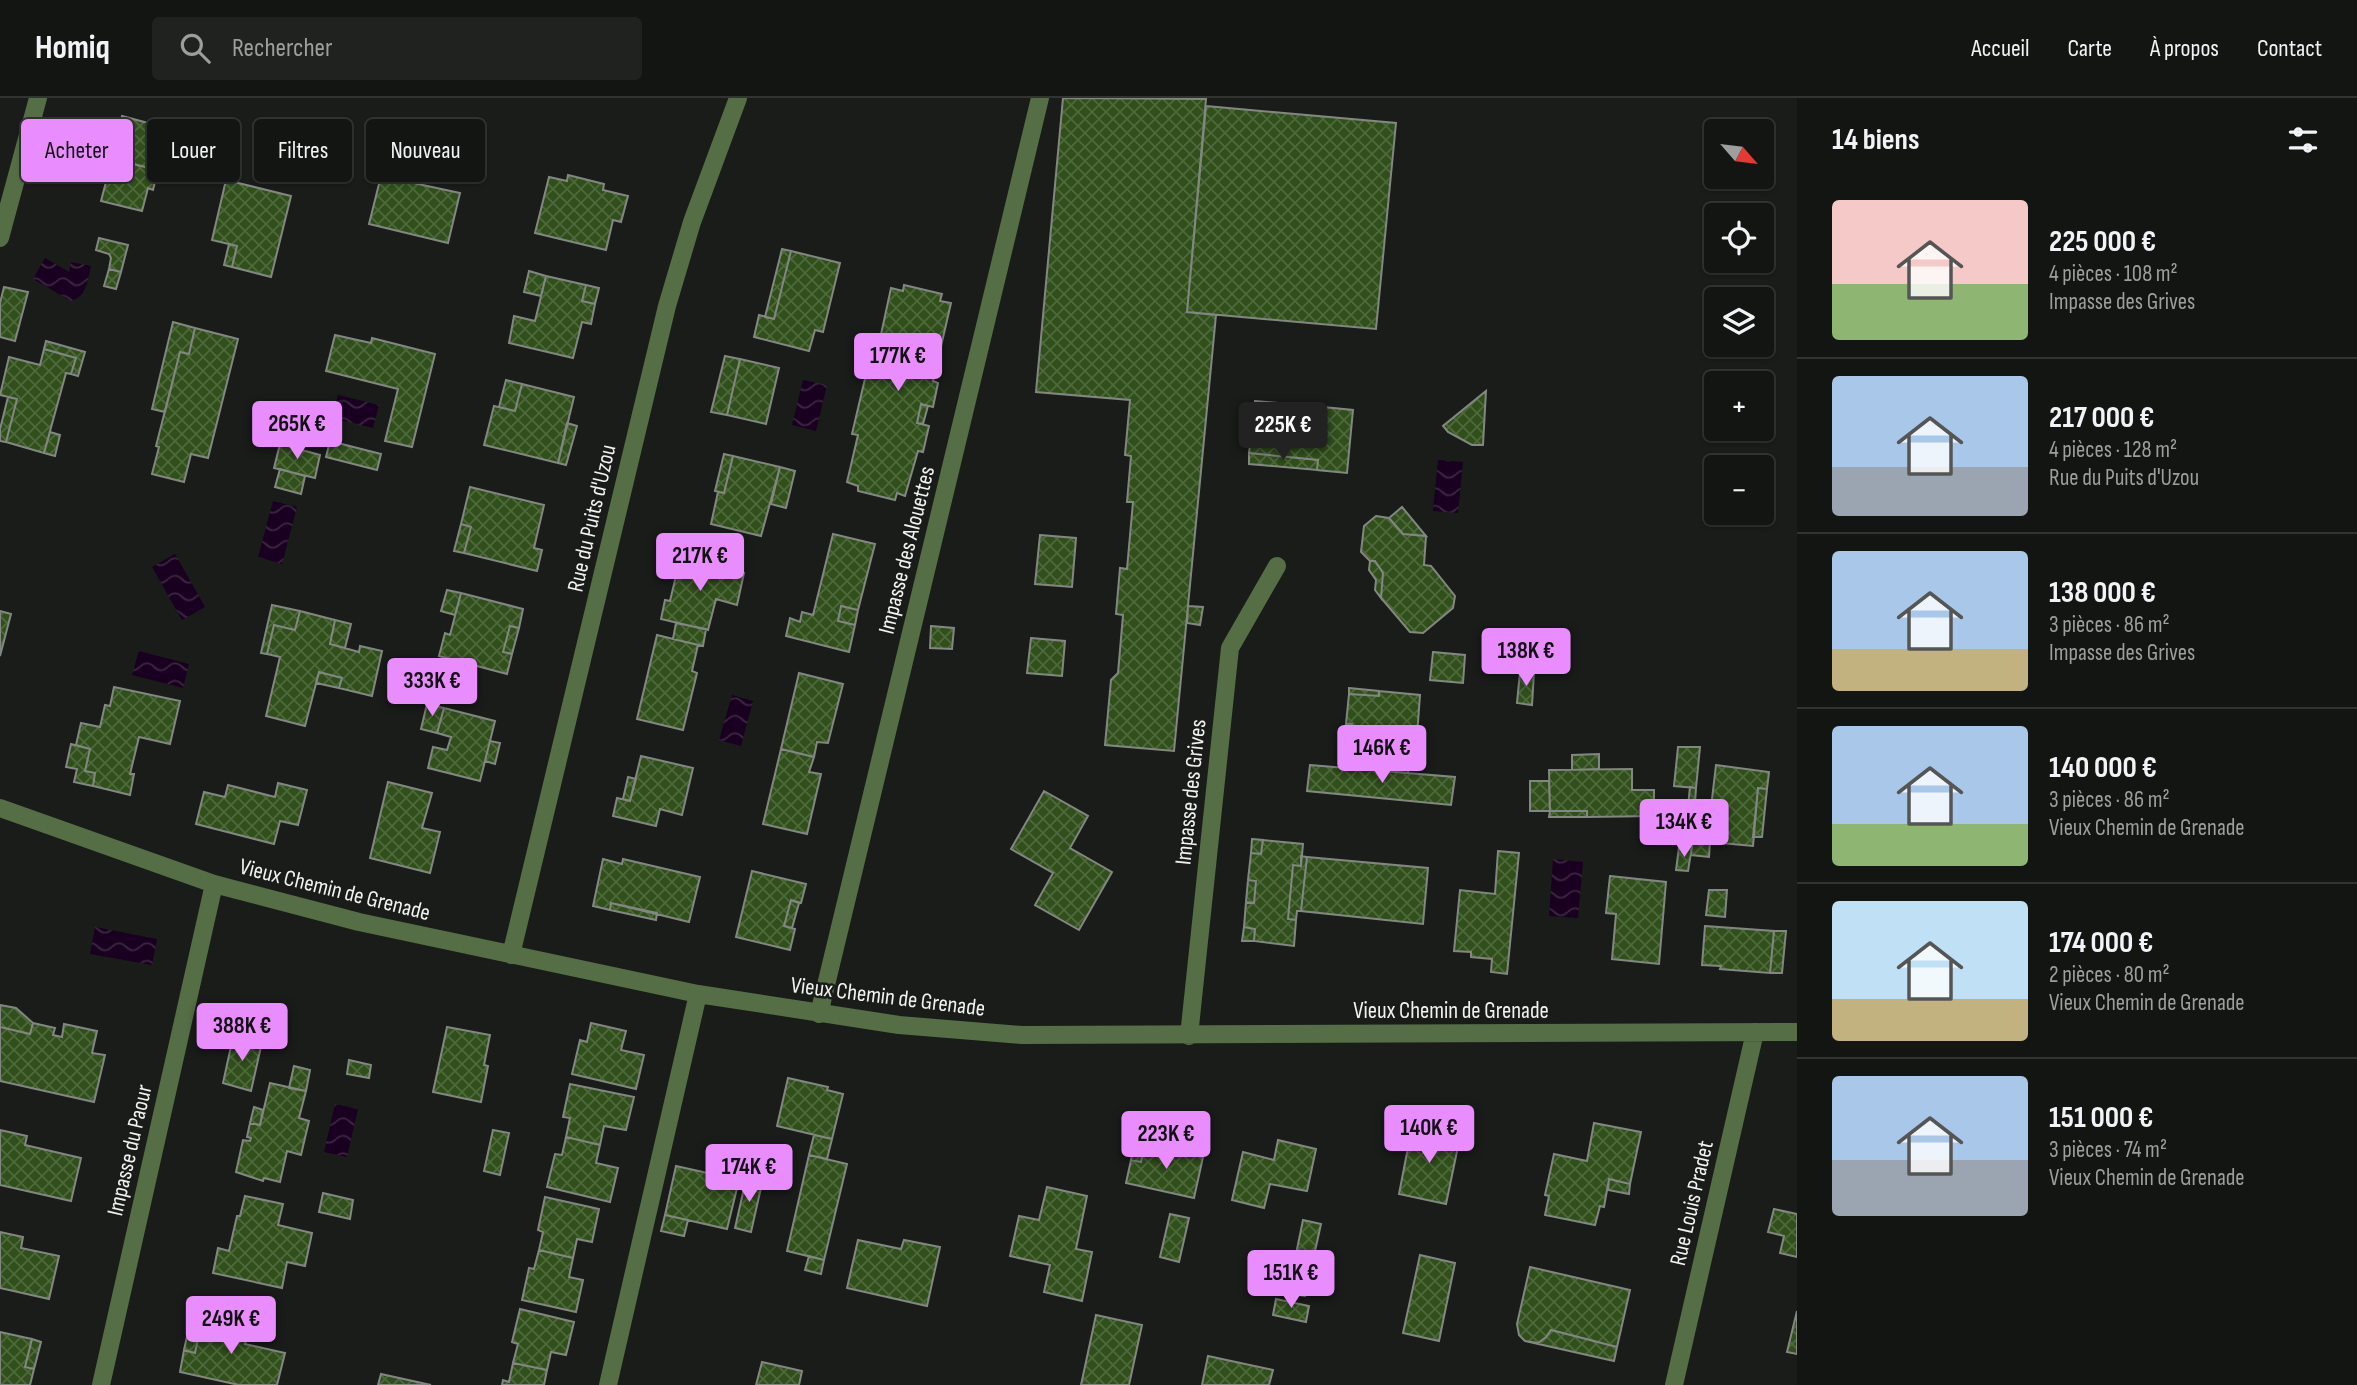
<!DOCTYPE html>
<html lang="fr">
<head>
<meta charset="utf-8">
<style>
	:root { --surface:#131512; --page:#202220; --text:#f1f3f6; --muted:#9d9f9f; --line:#323432; --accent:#e98dfe }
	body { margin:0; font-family:"Sofia Sans Condensed",sans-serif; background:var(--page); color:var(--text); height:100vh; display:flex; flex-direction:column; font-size:26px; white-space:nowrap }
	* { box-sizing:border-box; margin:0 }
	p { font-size:23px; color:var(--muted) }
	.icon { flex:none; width:38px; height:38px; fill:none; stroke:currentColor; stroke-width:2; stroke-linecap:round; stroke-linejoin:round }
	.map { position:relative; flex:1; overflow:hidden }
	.details { display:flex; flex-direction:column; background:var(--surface); width:560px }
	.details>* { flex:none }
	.top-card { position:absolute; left:21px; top:21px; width:665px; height:63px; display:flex; gap:14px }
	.needle { width:46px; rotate:118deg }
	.tools { position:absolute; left:1704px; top:21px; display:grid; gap:14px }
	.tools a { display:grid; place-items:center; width:70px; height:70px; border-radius:7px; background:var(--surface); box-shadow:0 2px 5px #0004,0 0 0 2px var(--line); font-size:35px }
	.price { position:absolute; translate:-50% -60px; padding:0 16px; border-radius:7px; background:var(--accent); color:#111; font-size:23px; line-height:46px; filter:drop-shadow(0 2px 4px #0008) }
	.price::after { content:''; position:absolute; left:50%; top:42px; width:21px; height:16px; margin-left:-10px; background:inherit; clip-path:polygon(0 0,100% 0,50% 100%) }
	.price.selected { background:#222; color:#fff }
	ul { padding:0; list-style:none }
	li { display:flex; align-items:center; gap:21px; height:175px; padding:0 35px }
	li+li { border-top:2px solid var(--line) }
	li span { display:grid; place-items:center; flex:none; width:196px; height:140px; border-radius:7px; color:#555 }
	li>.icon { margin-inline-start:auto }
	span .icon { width:84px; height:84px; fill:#fffc; stroke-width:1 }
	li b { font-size:30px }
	h2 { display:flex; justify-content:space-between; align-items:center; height:84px; padding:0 35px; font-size:30px }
	.chip { padding:0 24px; border-radius:7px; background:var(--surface); box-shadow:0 2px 5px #0004,0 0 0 2px var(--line); font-size:24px; line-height:63px }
	.chip.selected { background:var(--accent); color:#111 }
	header { display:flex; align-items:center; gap:42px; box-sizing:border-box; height:98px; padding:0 35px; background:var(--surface); border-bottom:2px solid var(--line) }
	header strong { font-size:33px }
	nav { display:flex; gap:38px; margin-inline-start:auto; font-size:24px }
	.search { width:490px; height:63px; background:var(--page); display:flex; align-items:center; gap:18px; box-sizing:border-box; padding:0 24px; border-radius:7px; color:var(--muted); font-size:26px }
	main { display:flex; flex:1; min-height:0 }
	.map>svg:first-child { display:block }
	.water { fill:url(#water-waves) }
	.building { fill:url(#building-cross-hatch); stroke:#838782; stroke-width:2 }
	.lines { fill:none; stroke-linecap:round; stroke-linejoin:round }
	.minor { stroke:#556e46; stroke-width:18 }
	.labels { text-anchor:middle; stroke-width:5; stroke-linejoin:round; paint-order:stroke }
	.street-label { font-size:23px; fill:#f2f3f1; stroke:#191c18 }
</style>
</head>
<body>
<header>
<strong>Homiq</strong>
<div class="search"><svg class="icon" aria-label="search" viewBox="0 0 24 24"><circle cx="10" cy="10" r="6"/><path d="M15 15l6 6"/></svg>Rechercher</div>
<nav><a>Accueil</a><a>Carte</a><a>À propos</a><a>Contact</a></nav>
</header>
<main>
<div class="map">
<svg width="1797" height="1287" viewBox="0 0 1797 1287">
	<defs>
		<pattern id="water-waves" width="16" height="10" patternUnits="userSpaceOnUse" patternTransform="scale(1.75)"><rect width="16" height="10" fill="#190020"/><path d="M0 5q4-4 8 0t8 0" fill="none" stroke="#3b2641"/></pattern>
		<pattern id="building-cross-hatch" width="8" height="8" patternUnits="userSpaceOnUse" patternTransform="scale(1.75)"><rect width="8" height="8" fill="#304f1a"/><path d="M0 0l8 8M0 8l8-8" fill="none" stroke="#4e693c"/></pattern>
	</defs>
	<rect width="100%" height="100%" fill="#191c18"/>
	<path class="water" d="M45 160 69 174 71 164 91 168C87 184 87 198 71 203L33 181Z
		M803 282 827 287 816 333 792 327Z
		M338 297 379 307 373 330 332 320Z
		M1438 362 1463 364 1458 415 1433 413Z
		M273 403 297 409 282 466 258 459Z
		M175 456 205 509 182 522 152 469Z
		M139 553 189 566 183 590 132 577Z
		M732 597 753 603 741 648 719 642Z
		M1553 761 1583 764 1578 820 1549 818Z
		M95 829 157 841 152 867 90 856Z
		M335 1006 358 1011 347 1059 324 1054Z"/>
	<path class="building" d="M1063 0 1206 1 1187 214 1216 217 1174 653 1105 647 1111 582 1118 575 1123 517 1116 516 1120 470 1127 471 1133 404H1127L1131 358 1125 357 1130 302 1036 294Z
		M1206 8 1396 25 1376 231 1187 214Z
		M122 18 163 29 157 52 163 54 158 72 112 61Z
		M327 46 338 49 332 73 321 70Z
		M112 61 158 72 153 92 148 90 142 113 101 103Z
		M568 77 604 86 603 92 628 98 621 124 613 122 606 152 535 135 549 79 567 83Z
		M381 78 460 95 448 145 369 126Z
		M226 82 291 98 271 179 232 169 237 148 212 142Z
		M99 140 128 147 121 174 109 171 111 160 109 156 96 152Z
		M229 146 237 148 232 169 224 167Z
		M782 151 791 153 774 221 765 219Z
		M791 153 840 165 823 234 815 232 809 253 754 239 759 217 774 221Z
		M109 171 121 174 116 191 104 188Z
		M529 173 546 178 541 198 524 194Z
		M546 178 586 187 582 203 595 206 591 226 582 224 573 260 509 245 514 218 535 223Z
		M586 187 599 190 595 206 582 203Z
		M904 187 942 196 940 203 951 205 933 283 938 285 933 309 921 306 917 325 929 328 923 354 918 353 905 398 897 395 895 402 858 393V388L847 384 858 337 852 336 868 268 874 269 891 190 903 193Z
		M4 189 28 194 15 243 0 239V205Z
		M173 224 195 230 189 256 180 254 165 314 152 311Z
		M195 230 238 241 208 360 191 356 184 384 152 376 159 349 156 348 180 254 189 256Z
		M335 237 371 245 372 240 435 256 412 349 385 343 398 291 326 273Z
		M46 243 85 254 78 278 71 276 76 260 44 251Z
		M44 251 76 260 71 276 66 275 44 355 6 344 17 301 0 297 9 259 40 267Z
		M725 258 740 261 727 317 711 314Z
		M740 261 779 270 766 326 727 317Z
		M506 282 522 286 515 313 499 309Z
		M522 286 574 299 558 365 484 347 494 308 515 313Z
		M1486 293 1483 347H1472L1448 334 1443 328Z
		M8 299 17 301 6 344 0 343V331Z
		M1255 303 1323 309 1322 318 1254 311Z
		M921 306 928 308 923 326 917 325Z
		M1323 309 1353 312 1347 375 1317 372 1318 362 1249 355 1254 311 1322 318Z
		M567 325 577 328 566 367 558 365Z
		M50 334 60 337 55 358 44 355Z
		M330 343 381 356 377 372 326 359Z
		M280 346 320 357 315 380 274 370Z
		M1249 355 1318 362 1317 372 1249 366Z
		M724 356 733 358 724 395 715 393Z
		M733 358 780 369 761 438 711 426 718 394 724 395Z
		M780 369 795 373 786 410 771 406Z
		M280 371 305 378 301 396 275 389Z
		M470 389 544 407 534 450 542 452 537 473 464 455 471 429 461 426Z
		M1402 409 1426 438 1403 436 1389 420Z
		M1376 418 1389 420 1403 436 1426 438 1424 467 1431 468 1455 498 1453 510 1423 535 1410 534 1381 500 1383 475 1375 463H1370L1361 454 1364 428Z
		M461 426 471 429 464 455 454 453Z
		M833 436 875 446 858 512 841 508 838 523 855 527 849 554 786 538 790 520 800 524 802 514 813 517Z
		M1040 437 1076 440 1072 489 1035 486Z
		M680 461 744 475 737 507 716 501 708 532 661 521 665 502 670 503Z
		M1370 463H1375L1383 475 1381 500 1375 492 1376 482 1369 472Z
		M447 492 461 495 455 517 441 513Z
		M461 495 523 511 519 530 510 528 503 554 512 556 507 576 439 558 445 535 450 537Z
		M272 507 300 513 295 532 274 527 267 556 261 555Z
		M841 508 858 512 855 527 838 523Z
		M1188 508 1203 509 1200 527 1187 525Z
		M0 513 11 516 0 558Z
		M300 513 335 522 330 546 359 554 360 548 382 553 372 598 339 590 342 580 319 574 305 628 266 618 280 559 267 556 274 527 295 532Z
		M335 522 351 526 345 550 330 546Z
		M676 525 706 531 703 548 673 541Z
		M510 528 519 530 512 556 503 554Z
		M931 528 954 530 952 551 930 550Z
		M657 537 698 547 692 573 697 575 683 632 637 621Z
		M1031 540 1065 543 1062 578 1027 575Z
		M1433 554 1465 557 1463 585 1430 582Z
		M319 574 342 580 339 590 316 585Z
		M1520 574H1534L1532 607 1517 605Z
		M799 575 843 586 828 645 817 644 814 659 781 651Z
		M114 589 180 603 170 646 139 639 130 676H134L130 697 93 688 95 675 85 673 90 651 76 647 81 625 100 629 105 607 110 608Z
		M1349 590 1379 593V598L1349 596Z
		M1379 593 1420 597 1417 638 1384 635 1382 656 1349 654 1352 626H1346L1349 596 1379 598Z
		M427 606 444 610 437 635 421 631Z
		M444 610 495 623 480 683 428 670 433 649 447 652 451 639 437 635Z
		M1346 626H1352L1349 654 1344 653Z
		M490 643 500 645 495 666 485 663Z
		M71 646 90 651 85 673 95 675 93 688 74 684 77 671 66 669Z
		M1678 649H1700L1696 690 1674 688Z
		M781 651 814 659 809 674 821 676 807 736 763 726Z
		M1599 656V671L1572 672V657Z
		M641 658 693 670 682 717 660 711 656 728 613 718 617 700 630 703Z
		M1398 663 1409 664 1408 675 1397 674Z
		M1310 667 1455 679 1451 707 1307 693Z
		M1716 667 1769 674 1767 691 1758 690 1753 748 1710 744 1709 759 1691 757 1694 716 1710 718Z
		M1632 671V692H1654V718L1587 719V713H1550L1549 672Z
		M628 679 636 681 630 703 623 701Z
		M1530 683H1549L1550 713H1530Z
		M388 684 432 695 422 730 440 734 430 775 370 760Z
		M278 685 307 692 298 727 280 723 274 746 196 726 204 694 225 699 228 687 275 699Z
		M1690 689 1696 690 1692 749 1684 748Z
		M1758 690 1767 691 1762 739H1753Z
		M1044 693 1088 718 1070 750 1112 774 1079 832 1035 807 1053 775 1011 751Z
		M1550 713H1587V719H1549Z
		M1252 741 1263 742 1261 756 1251 755Z
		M1263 742 1303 746 1301 768 1293 767 1288 821 1296 822 1294 848 1254 843 1255 831 1244 829 1246 804 1254 805 1256 783 1248 782 1251 755 1261 756Z
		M1679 749H1692L1688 773 1676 772Z
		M1498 753 1519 755 1507 876 1491 874 1492 861 1471 859V854L1454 853 1460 792 1495 796Z
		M1301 758 1307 759 1301 813H1297L1296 822 1288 821 1293 767 1301 768Z
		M1307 759 1428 770 1423 826 1301 813Z
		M603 761 622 766 623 761 700 779 689 824 611 805 610 812 593 808Z
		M752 773 806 786 801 805 791 802 784 828 795 831 790 852 736 839Z
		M1610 778 1666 784 1659 866 1612 861 1616 816 1606 815Z
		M1248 782 1256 783 1254 805 1246 804Z
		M1709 792H1727L1725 819 1706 817Z
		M791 802 799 805 792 830 784 828Z
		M611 805 657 815 656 822 610 812Z
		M1705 828 1774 833 1770 875 1720 871 1721 868 1702 867Z
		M1244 829 1255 831 1254 843H1242Z
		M1774 833H1786L1782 875H1770Z
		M0 907 16 910 33 925 30 936 0 929Z
		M33 925 55 930 53 937 62 939 64 926 97 933 92 955 105 957 94 1004 0 983V929L30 936Z
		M591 925 626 933 621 952 644 957 636 991 572 976 580 942 587 944Z
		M447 929 490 937 484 967 488 968 481 1004 433 994Z
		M233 939 262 944 251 993 223 985Z
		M349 962 371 967 369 980 347 976Z
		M294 968 310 972 306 993 289 990Z
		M788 980 828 989 827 992 843 996 832 1041 777 1028Z
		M270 985 306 993 299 1020 309 1023 301 1057 287 1053 280 1084 264 1080 263 1083 236 1074 243 1042 250 1043 251 1040 247 1039 250 1025 260 1027Z
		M570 986 634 999 626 1032 604 1028 600 1047 566 1039 570 1020 563 1019Z
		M254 1009 263 1012 260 1027 250 1025Z
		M1594 1025 1641 1034 1630 1086 1609 1081 1604 1109 1600 1108 1595 1127 1545 1117 1549 1098 1545 1097 1554 1056 1587 1063Z
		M1412 1029 1460 1039 1446 1106 1399 1096Z
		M0 1032 27 1038 25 1047 81 1060 71 1103 0 1087Z
		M493 1032 509 1035 500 1077 484 1073Z
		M814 1037 832 1041 827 1061 809 1057Z
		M566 1039 600 1047 596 1065 618 1070 610 1104 547 1089 555 1056 562 1057Z
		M1278 1042 1316 1051 1307 1093 1270 1086 1264 1110 1232 1102 1243 1054 1274 1062Z
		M1135 1044 1145 1046 1141 1064 1131 1062Z
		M1145 1046 1203 1059 1194 1100 1126 1085 1131 1062 1141 1064Z
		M809 1057 847 1066 824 1162 787 1153Z
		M676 1068 739 1082 727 1131 665 1117Z
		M747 1077 763 1081 751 1134 735 1130Z
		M1609 1081 1630 1086 1629 1096 1608 1092Z
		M1047 1089 1087 1098 1076 1151 1092 1154 1082 1203 1044 1194 1050 1167 1010 1158 1019 1118 1039 1122Z
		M323 1095 353 1102 350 1121 319 1114Z
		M245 1098 283 1106 278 1127 312 1135 305 1168 287 1164 282 1190 213 1175 218 1150 229 1153 237 1118H240Z
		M545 1099 599 1111 592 1144 577 1141 573 1160 539 1152 543 1134 538 1132Z
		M1774 1111 1797 1116V1159L1780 1155 1784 1138 1768 1134Z
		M1170 1116 1189 1120 1179 1164 1160 1159Z
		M665 1117 688 1122 684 1138 661 1133Z
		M1303 1122 1321 1126 1305 1198 1288 1195Z
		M0 1134 23 1139 21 1150 59 1158 49 1201 0 1190Z
		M858 1142 901 1151 904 1142 940 1149 927 1208 847 1190Z
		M539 1152 573 1160 569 1179 583 1182 576 1214 522 1202 529 1170 534 1171Z
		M1420 1157 1455 1165 1439 1243 1403 1235Z
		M809 1158 824 1162 821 1176 805 1172Z
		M1530 1169 1630 1192 1617 1249 1551 1232 1546 1239 1538 1245 1525 1243 1519 1237 1517 1226Z
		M1276 1201 1309 1208 1306 1224 1273 1217Z
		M520 1211 574 1224 566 1257 551 1254 547 1272 513 1265 518 1246 512 1244Z
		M1797 1213V1256L1787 1254Z
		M192 1215 203 1217 195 1255 184 1252Z
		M203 1217 250 1227 245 1246 285 1255 277 1287H239L180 1274 184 1252 195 1255Z
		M1096 1217 1142 1227 1129 1287H1081Z
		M1551 1232 1617 1249 1614 1263 1525 1243 1538 1245 1546 1239Z
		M0 1234 32 1241 25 1269 34 1271 30 1287H0Z
		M32 1241 41 1244 34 1271 25 1269Z
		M1208 1258 1273 1272 1269 1287H1202Z
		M762 1264 802 1273 799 1287H756Z
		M513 1265 547 1272 544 1287H502L503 1282 509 1284Z
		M381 1276 431 1287H378Z"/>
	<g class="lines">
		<path class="minor" d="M0 140 38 0
			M0 710 214 786 359 824 698 896 899 927 1022 937 1797 934
			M511 857 667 208 692 124 738 0
			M819 916 1040 0
			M1189 938 1230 550 1277 468
			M101 1287 214 786
			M608 1287 698 896
			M1674 1287 1755 934"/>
	</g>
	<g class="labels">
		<g class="street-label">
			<text transform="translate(591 420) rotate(-77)" y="8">Rue du Puits d'Uzou</text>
			<text transform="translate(906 452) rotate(-76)" y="8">Impasse des Alouettes</text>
			<text transform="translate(1190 694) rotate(-84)" y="8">Impasse des Grives</text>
			<text transform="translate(335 791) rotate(14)" y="8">Vieux Chemin de Grenade</text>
			<text transform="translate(888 898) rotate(7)" y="8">Vieux Chemin de Grenade</text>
			<text x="1451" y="920">Vieux Chemin de Grenade</text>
			<text transform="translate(129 1052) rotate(-77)" y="8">Impasse du Paour</text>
			<text transform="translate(1691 1105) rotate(-77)" y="8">Rue Louis Pradet</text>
		</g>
	</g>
</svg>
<div class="tools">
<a><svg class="needle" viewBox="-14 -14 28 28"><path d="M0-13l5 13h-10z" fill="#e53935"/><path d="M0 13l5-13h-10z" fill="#9d9f9f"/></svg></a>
<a><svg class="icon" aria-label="locate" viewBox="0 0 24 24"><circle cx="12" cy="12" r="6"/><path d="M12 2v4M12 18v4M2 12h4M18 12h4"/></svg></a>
<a><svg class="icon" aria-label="layers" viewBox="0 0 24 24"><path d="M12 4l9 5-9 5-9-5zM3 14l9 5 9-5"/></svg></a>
<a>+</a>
<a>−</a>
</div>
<b class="price" style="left:898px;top:295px">177K €</b>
<b class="price" style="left:297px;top:363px">265K €</b>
<b class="price selected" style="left:1283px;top:364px">225K €</b>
<b class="price" style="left:700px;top:495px">217K €</b>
<b class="price" style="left:1526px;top:590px">138K €</b>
<b class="price" style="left:432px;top:620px">333K €</b>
<b class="price" style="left:1382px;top:687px">146K €</b>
<b class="price" style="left:1684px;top:761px">134K €</b>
<b class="price" style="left:242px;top:965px">388K €</b>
<b class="price" style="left:1429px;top:1067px">140K €</b>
<b class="price" style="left:1166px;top:1073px">223K €</b>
<b class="price" style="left:749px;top:1106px">174K €</b>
<b class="price" style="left:1291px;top:1212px">151K €</b>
<b class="price" style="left:231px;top:1258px">249K €</b>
<div class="top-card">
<a class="chip selected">Acheter</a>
<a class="chip">Louer</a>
<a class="chip">Filtres</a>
<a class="chip">Nouveau</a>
</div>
</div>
<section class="details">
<h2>14 biens<svg class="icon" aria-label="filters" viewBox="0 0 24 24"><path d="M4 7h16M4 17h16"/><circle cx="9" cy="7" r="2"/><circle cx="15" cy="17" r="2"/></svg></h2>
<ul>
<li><span style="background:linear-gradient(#f6c9c9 60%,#8fb573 0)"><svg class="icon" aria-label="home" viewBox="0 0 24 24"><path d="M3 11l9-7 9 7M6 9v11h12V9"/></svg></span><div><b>225 000 €</b><p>4 pièces · 108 m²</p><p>Impasse des Grives</p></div></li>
<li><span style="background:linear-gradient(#a9c7e8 65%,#9aa5b1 0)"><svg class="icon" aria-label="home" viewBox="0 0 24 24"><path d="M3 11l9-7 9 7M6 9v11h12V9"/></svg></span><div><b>217 000 €</b><p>4 pièces · 128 m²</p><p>Rue du Puits d'Uzou</p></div></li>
<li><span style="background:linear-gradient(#a9c7e8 70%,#c2b280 0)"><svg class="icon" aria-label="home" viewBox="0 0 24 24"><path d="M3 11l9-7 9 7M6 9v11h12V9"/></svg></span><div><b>138 000 €</b><p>3 pièces · 86 m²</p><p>Impasse des Grives</p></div></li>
<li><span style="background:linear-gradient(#a9c7e8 70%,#8fb573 0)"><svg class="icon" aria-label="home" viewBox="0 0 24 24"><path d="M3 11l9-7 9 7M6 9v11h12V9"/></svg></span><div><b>140 000 €</b><p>3 pièces · 86 m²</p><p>Vieux Chemin de Grenade</p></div></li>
<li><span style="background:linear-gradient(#bfe0f5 70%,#c2b280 0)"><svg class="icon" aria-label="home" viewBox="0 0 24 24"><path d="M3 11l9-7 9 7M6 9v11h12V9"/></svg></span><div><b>174 000 €</b><p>2 pièces · 80 m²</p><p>Vieux Chemin de Grenade</p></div></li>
<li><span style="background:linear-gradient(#a9c7e8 60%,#9aa5b1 0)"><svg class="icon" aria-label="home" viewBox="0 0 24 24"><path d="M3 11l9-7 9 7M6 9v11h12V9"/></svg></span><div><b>151 000 €</b><p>3 pièces · 74 m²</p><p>Vieux Chemin de Grenade</p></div></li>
</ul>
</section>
</main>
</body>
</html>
